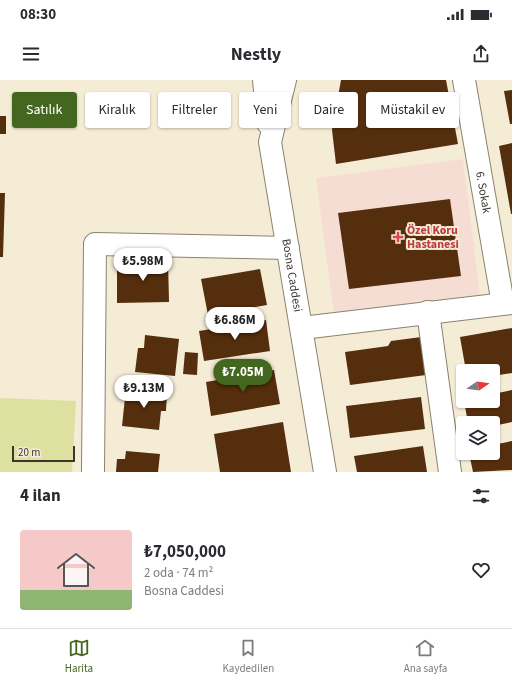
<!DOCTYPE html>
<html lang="tr">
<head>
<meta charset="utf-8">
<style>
	:root { --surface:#fff; --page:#f2f2f3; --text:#2b2b33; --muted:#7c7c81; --line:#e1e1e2; --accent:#44671f }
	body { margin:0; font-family:"Source Sans 3",sans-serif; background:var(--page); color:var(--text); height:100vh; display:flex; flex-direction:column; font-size:15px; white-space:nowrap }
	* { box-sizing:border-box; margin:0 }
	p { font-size:13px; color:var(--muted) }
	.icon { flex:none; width:22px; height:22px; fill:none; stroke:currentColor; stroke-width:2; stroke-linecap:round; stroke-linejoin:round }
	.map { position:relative; height:392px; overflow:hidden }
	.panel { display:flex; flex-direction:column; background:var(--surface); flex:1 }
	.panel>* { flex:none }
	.top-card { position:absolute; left:12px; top:12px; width:488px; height:36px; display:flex; gap:8px }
	.needle { width:26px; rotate:77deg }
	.tools { position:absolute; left:456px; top:284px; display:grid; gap:8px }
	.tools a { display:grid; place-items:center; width:44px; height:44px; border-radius:4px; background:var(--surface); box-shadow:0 1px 3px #0004; font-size:20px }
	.scale { position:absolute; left:12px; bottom:10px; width:63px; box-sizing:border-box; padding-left:4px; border:2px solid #3a362e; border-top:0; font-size:11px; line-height:14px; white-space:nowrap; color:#3a362e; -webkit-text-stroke:3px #f5ecd6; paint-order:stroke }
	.price { position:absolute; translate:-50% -34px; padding:0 9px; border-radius:14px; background:#fff; color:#222; font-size:13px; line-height:26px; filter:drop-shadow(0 1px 2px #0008) }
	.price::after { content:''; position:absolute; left:50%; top:24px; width:12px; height:9px; margin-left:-6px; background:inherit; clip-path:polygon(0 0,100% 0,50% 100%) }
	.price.selected { background:var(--accent); color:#fff }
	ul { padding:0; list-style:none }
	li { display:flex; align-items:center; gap:12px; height:100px; padding:0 20px }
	li span { display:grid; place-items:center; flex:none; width:112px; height:80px; border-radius:4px; color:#555 }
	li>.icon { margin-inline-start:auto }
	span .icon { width:48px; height:48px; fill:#fffc; stroke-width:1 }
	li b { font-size:17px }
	h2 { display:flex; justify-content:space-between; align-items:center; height:48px; padding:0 20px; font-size:17px }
	.chip { padding:0 14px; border-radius:4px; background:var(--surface); box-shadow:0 1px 3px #0004; font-size:14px; line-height:36px }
	.chip.selected { background:var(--accent); color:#fff }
	.status { display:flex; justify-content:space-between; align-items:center; height:28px; padding:0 20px; background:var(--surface); direction:ltr }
	.status svg { height:11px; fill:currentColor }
	header { display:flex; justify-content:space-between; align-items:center; height:52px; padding:0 20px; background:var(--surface); font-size:18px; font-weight:700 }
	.dock { display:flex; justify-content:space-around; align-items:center; height:56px; border-top:1px solid var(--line); background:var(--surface); font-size:11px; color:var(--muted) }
	.dock a { display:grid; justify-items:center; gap:2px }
	.dock .selected { color:var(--accent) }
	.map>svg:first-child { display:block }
	.medical { fill:#f5ddd3 }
	.green { fill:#dde09f }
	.building { fill:#552e0d }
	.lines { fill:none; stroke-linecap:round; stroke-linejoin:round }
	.street-casing { stroke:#8b826f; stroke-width:24 }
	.secondary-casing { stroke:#8b826f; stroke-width:24 }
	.street { stroke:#fff; stroke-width:22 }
	.secondary { stroke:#fff; stroke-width:22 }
	.health-dot { fill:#e0444e; stroke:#f5ecd6; stroke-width:1.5 }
	.labels { text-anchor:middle; stroke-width:4; stroke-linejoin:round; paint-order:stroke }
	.street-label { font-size:12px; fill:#3a362e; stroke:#f5ecd6 }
	.health-label { font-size:12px; font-weight:bold; fill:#be3a42; stroke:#f5ecd6; text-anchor:start }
</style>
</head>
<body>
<div class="status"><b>08:30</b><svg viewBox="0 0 49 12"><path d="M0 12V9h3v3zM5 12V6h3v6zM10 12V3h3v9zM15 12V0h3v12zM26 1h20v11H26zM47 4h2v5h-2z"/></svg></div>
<header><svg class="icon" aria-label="menu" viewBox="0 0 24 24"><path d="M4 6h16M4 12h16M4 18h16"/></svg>Nestly<svg class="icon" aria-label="share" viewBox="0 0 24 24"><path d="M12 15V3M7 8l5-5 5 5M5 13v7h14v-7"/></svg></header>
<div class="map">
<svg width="512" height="392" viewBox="0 0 512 392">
	<rect width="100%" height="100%" fill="#f5ecd6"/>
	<path class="medical" d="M463 79 480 215 334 234 316 98Z"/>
	<path class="green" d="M0 318 76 321 72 392H0Z"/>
	<path class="building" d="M341 0H446L458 64 336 84 332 50Z
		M512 10V44H510L504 11Z
		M0 36H6V54H0Z
		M512 63V134H511L499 66Z
		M0 113H5L3 177H0Z
		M450 119 461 196 349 209 338 133Z
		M117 181H168L169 222 117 223Z
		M260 189 267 225 208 235 201 199Z
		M266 240 270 271 204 281 199 251Z
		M512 248V293L493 296V291H466L460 257Z
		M145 255 179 259 175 296 135 292 138 268H144Z
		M421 257 426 295 350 305 345 272 388 266 391 261Z
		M185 272 198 273 197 295 183 294Z
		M274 290 280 324 211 336 206 302Z
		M126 308 167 313 166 331H161L159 350 122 346Z
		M512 310V342L493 346V343H468L464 321H493V314Z
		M421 317 425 349 350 358 346 326Z
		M283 342 291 392H220L214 354Z
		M512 361V390L473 392 469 373H493V365Z
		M423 366 427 392H357L354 376Z
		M126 371 160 374 158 392H116L117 379H125Z"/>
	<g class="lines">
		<defs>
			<g id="street">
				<path id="s1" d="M464 0 503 224"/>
				<path d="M428 232 450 392"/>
				<path d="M302 248 512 223"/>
				<path d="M93 392 95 164 288 168"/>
			</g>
			<g id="secondary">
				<path d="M264 0 268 43"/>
				<path id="s2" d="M285 0 270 62 325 392"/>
			</g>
		</defs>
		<use href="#street" class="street-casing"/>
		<use href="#secondary" class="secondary-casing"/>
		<use href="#street" class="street"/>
		<use href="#secondary" class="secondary"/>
	</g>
	<path class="health-dot" d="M396 151h4v4h4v4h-4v4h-4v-4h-4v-4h4z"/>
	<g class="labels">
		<g class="street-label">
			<text dy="4" stroke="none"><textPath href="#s1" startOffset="114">6. Sokak</textPath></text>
			<text dy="4" stroke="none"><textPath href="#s2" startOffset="199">Bosna Caddesi</textPath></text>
		</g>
		<g class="health-label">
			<text x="407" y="154">Özel Koru<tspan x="407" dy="14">Hastanesi</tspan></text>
		</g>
	</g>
</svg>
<div class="tools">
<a><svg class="needle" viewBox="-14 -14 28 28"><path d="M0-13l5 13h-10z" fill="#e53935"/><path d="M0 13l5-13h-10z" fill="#7c7c81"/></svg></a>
<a><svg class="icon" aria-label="layers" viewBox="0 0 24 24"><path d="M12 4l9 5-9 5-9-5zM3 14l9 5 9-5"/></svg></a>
</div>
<div class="scale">20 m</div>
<b class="price" style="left:143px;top:202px">₺5.98M</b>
<b class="price" style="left:235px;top:261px">₺6.86M</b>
<b class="price selected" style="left:243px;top:313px">₺7.05M</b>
<b class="price" style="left:144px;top:329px">₺9.13M</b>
<div class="top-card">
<a class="chip selected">Satılık</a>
<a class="chip">Kiralık</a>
<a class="chip">Filtreler</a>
<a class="chip">Yeni</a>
<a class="chip">Daire</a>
<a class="chip">Müstakil ev</a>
</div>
</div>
<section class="panel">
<h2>4 ilan<svg class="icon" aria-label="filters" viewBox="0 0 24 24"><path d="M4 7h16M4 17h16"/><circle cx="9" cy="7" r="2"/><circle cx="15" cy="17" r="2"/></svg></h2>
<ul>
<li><span style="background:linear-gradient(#f6c9c9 75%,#8fb573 0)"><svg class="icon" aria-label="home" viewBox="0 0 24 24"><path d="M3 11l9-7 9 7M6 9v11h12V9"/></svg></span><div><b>₺7,050,000</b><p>2 oda · 74 m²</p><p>Bosna Caddesi</p></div><svg class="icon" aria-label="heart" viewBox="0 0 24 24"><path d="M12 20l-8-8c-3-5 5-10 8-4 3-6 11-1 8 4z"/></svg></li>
</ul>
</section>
<nav class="dock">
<a class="selected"><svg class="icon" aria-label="map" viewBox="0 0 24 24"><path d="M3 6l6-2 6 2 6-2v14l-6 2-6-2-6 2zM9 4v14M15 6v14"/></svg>Harita</a>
<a><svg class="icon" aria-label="saved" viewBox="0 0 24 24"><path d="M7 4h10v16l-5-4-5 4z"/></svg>Kaydedilen</a>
<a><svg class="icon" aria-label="home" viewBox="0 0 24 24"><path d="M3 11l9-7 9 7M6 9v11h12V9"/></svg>Ana sayfa</a>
</nav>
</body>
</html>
